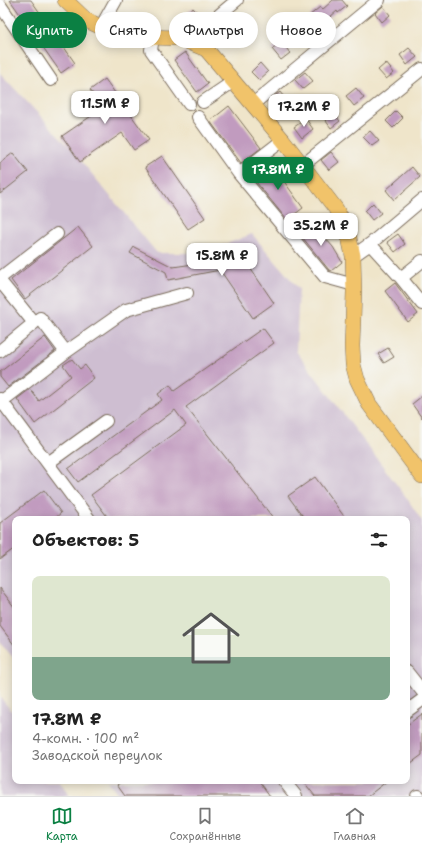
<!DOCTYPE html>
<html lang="ru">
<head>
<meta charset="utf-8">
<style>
	:root { --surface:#fff; --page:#f2f2f2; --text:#222; --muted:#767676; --line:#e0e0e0; --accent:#0b8043 }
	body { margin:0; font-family:"Shantell Sans",sans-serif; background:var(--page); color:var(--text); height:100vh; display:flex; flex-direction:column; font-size:15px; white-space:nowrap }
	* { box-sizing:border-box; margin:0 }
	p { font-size:13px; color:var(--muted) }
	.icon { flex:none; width:22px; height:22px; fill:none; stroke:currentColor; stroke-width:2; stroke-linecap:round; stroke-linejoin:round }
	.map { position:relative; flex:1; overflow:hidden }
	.side { position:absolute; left:12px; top:516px; width:398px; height:268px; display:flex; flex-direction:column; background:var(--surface); border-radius:8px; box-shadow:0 2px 10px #0003 }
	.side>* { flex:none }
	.top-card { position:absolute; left:12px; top:12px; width:398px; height:36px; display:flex; gap:8px }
	.price { position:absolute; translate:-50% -34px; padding:0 9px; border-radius:8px; background:#fff; color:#222; font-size:13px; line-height:26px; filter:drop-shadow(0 1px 2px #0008) }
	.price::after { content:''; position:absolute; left:50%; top:24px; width:12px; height:9px; margin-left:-6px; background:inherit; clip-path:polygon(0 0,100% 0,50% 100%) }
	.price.selected { background:var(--accent); color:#fff }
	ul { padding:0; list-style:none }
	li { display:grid; align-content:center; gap:8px; height:212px; padding:0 20px }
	li span { display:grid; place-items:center; height:124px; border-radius:8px; color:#555 }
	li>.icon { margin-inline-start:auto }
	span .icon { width:72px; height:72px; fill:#fffc; stroke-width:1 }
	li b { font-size:17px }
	h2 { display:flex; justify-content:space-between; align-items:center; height:48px; padding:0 20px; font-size:17px }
	.chip { padding:0 14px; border-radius:18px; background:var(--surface); box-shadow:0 2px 10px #0003; font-size:14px; line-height:36px }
	.chip.selected { background:var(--accent); color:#fff }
	.tabs { display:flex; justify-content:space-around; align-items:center; height:56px; border-top:1px solid var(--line); background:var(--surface); font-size:11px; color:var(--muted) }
	.tabs a { display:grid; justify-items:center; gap:2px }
	.tabs .selected { color:var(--accent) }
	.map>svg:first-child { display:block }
	.industrial { fill:#cebed1 }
	.building { fill:#c19bbf }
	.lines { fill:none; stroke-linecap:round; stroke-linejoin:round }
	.minor-casing { stroke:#7a6b5a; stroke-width:14 }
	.major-casing { stroke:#7a6b5a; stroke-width:16 }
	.minor { stroke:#fff; stroke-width:12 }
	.major { stroke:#f1c36a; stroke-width:15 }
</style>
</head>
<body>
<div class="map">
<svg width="422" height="796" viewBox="0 0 422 796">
	<rect width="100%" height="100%" fill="#f6f6f2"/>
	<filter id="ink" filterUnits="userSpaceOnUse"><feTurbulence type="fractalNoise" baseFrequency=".025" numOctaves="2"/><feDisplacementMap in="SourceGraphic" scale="8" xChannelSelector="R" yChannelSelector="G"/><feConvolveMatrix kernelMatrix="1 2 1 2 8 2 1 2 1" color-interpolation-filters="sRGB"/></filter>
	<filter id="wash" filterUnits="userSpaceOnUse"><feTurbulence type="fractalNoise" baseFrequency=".012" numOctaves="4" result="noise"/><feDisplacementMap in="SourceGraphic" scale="16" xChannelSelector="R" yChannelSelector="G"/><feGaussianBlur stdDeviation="0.9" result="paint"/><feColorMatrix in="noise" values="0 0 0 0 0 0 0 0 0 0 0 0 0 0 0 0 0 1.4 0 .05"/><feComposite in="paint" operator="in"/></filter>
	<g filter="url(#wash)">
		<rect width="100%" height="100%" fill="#efe5ca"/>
		<path class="industrial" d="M0 73 73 151 157 253H204L252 234 299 289 296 351 406 497 422 521V796H120L108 781H407V519H15V660L0 642Z
			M0 697 15 715V781H60L69 796H0Z"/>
		<g id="blocks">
			<path class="building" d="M10 0H31L75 63 61 73Z
				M333 0H342L347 6 338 13 337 11 309 35 312 38 302 46 294 37 313 21 309 16 320 7 322 10Z
				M383 6 390 15 382 22 375 13Z
				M193 8 202 17 192 26 183 17Z
				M227 23 236 33 226 42 218 32Z
				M281 41 290 53 281 60 272 49Z
				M409 48 417 57 407 65 400 55Z
				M185 52 208 84 197 92 174 60Z
				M260 63 268 72 259 80 251 72Z
				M386 63 394 73 386 79 378 70Z
				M305 72 313 81 303 89 295 80Z
				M105 79 149 140 134 150 122 133 80 162 62 136 103 108 90 90Z
				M356 88 364 98 354 106 346 96Z
				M280 92 287 101 277 109 270 100Z
				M229 106 261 148 241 163 210 121Z
				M331 110 340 121 331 128 323 117Z
				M396 111 403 118 393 128 386 121Z
				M306 119 313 129 302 138 294 127Z
				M370 131 379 141 372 146 363 137Z
				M331 152 339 162 329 170 321 160Z
				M13 153 28 172 0 194V163Z
				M162 156 205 218 188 229 145 167Z
				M271 163 303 208 287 220 252 177Z
				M412 167 420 177 394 200 386 190Z
				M373 203 381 213 372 220 365 211Z
				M313 224 333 247 342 262 331 271 329 270 298 232Z
				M78 227 93 246 25 299 11 280Z
				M398 234 405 244 395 252 387 242Z
				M235 246 274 303 253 318 220 270 168 280 166 272 130 253 134 247 173 267 214 261Z
				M395 283 418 314 408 322 385 291Z
				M263 328 274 343 186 407 274 519H109L91 495 186 425 175 410 78 482 68 469 162 400 158 394 170 385 174 391Z
				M45 337 55 351 8 387 0 377V372Z
				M388 348 394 357 384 363 378 354Z
				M72 359 80 369 85 365 94 378 35 424 17 399 30 389 39 401 71 376 63 365Z
				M422 396V418L412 404Z
				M315 477 346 519H305L288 496Z
				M44 490 61 513 54 519H15V548L0 559V523Z
				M0 588 15 608V646L0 626Z
				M422 714V755L407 766V725Z
				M122 781H259L270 796H125L117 785Z
				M303 781H387L368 796H315Z"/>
		</g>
	</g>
	<g filter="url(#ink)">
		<use href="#blocks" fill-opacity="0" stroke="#7a6b5a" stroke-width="1"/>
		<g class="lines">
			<defs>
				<path id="minor" d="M0 5 51 80
					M101 27 116 0
					M153 37 151 50 189 104
					M188 41 237 0
					M203 102 234 81
					M253 104 379 0
					M198 117 239 174 325 277 354 285
					M303 165 422 69
					M239 174 283 140
					M370 244 401 278 422 304
					M353 256 370 244 422 200
					M0 278 57 234
					M401 278 422 261
					M0 281 34 323 0 351
					M66 352 126 310 187 293
					M0 399 89 519
					M2 401 66 352 40 318 34 323
					M48 463 106 421
					M407 672 422 691
					M407 711 422 700
					M284 781 296 796
					M417 796H418"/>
				<path id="major" d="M65 0 86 20 101 27 148 37 179 38 206 49 283 140 336 209 348 233 353 256 354 292 352 346 353 364 357 379 369 404 422 476"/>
			</defs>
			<use href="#minor" class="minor-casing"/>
			<use href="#major" class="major-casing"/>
			<use href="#minor" class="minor"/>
			<use href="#major" class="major"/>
		</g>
	</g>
</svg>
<b class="price" style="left:105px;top:125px">11.5M ₽</b>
<b class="price" style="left:304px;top:128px">17.2M ₽</b>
<b class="price selected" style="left:278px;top:191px">17.8M ₽</b>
<b class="price" style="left:321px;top:247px">35.2M ₽</b>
<b class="price" style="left:222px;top:277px">15.8M ₽</b>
<div class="top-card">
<a class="chip selected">Купить</a>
<a class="chip">Снять</a>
<a class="chip">Фильтры</a>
<a class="chip">Новое</a>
</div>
<section class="side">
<h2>Объектов: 5<svg class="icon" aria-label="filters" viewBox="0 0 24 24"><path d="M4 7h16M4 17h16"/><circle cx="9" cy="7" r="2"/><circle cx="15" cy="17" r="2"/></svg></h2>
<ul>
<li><span style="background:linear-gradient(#dfe7d0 65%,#7fa58c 0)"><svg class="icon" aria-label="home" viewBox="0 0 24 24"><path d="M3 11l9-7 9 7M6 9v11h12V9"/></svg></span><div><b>17.8M ₽</b><p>4-комн. · 100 m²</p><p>Заводской переулок</p></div></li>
</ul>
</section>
</div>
<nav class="tabs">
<a class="selected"><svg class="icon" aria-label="map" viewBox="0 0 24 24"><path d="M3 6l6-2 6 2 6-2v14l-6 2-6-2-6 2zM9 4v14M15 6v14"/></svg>Карта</a>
<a><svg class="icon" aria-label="saved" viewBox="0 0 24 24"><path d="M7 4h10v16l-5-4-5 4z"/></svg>Сохранённые</a>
<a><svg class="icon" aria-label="home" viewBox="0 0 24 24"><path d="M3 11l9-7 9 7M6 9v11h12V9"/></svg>Главная</a>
</nav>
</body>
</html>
